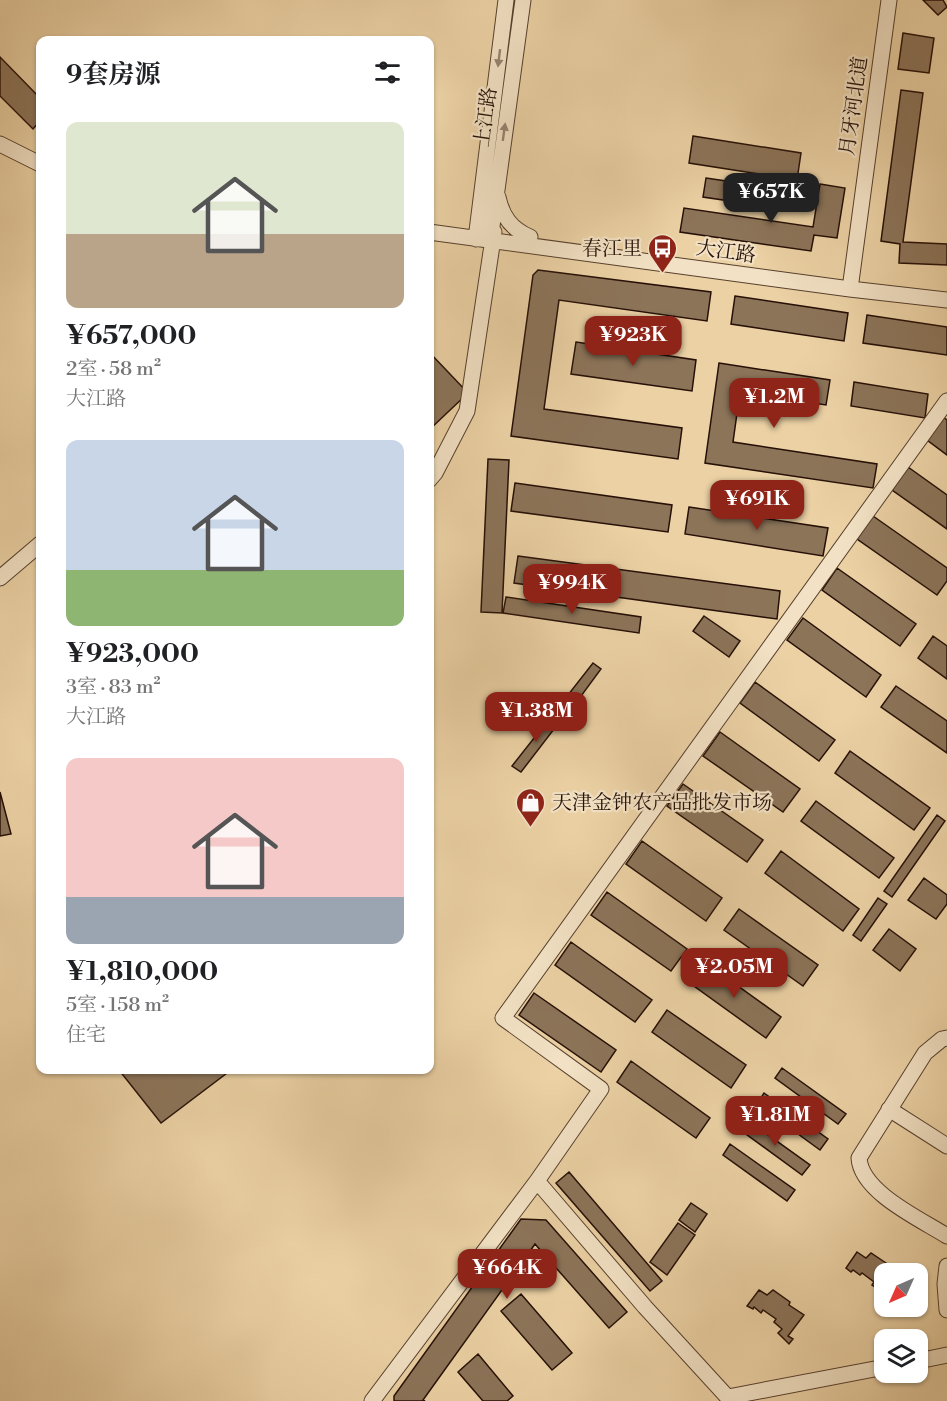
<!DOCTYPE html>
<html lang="zh">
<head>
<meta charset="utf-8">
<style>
	:root { --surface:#fff; --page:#f2f2f2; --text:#202124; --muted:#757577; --accent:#8f2418 }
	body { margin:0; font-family:"Libre Bodoni","Noto Serif SC",serif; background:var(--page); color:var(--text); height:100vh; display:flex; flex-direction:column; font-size:22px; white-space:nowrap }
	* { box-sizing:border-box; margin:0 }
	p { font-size:20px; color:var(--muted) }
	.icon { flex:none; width:33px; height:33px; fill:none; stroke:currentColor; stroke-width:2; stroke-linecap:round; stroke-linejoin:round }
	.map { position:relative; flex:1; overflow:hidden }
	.details { position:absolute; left:36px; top:36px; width:398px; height:1038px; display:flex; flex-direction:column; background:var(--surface); border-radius:12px; box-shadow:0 2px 4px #0004 }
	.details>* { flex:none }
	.needle { width:39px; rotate:225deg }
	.buttons { position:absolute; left:874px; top:1263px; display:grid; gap:12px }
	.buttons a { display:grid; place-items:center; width:54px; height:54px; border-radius:12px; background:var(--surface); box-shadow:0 2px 4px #0004; font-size:30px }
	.price { position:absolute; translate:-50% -51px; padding:0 14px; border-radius:12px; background:var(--accent); color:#fff; font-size:20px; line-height:39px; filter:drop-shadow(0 2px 3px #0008) }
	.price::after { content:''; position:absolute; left:50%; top:36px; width:18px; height:14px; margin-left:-9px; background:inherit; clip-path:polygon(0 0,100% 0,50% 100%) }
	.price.selected { background:#222; color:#fff }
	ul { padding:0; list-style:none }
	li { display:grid; align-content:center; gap:12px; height:318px; padding:0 30px }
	li span { display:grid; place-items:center; height:186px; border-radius:12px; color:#555 }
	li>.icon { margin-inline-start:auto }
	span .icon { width:108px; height:108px; fill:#fffc; stroke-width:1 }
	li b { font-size:26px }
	h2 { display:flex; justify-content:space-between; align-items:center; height:72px; padding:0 30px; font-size:26px }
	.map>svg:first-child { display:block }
	.building { fill:#8c7459; stroke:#261007; stroke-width:1.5 }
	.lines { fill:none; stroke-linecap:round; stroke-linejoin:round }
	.minor-casing { stroke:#57402e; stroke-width:17 }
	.minor { stroke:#f2e1c4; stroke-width:15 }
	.oneway { fill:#96836f }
	.labels { text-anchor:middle; stroke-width:4.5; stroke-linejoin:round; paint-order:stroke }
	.street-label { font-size:20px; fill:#261007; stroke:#f2e1c4 }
	.poi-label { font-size:20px; fill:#261007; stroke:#f2e1c4; text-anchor:end }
</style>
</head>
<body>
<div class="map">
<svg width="947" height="1401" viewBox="0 0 947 1401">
	<rect width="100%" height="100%" fill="#ebd1a4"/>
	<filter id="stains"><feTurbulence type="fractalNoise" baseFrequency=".00333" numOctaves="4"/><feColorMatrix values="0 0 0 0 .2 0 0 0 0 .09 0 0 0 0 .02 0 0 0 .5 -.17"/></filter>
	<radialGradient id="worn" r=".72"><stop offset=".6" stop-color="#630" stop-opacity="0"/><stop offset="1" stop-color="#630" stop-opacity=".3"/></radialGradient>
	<path class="building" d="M923 0H943L947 7 938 15Z
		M903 33 934 38 929 73 898 69Z
		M0 57 40 98V121L33 129 0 96Z
		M901 90 923 93 903 242 947 244V265L899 263 900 244 881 241Z
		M693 136 801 153 797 180 689 163Z
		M706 178 780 189 777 208 703 197Z
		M820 184 845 188 837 238 814 235 811 251 680 232 684 208 813 227Z
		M538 270 711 292 707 321 559 300 544 409 682 428 678 459 511 436 533 275Z
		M735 296 848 313 844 341 731 324Z
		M867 315 947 327V355L863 343Z
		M576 342 696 360 692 391 571 374Z
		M429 352 468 393 429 430Z
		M719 363 830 380 826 405 740 392 733 442 877 464 873 488 705 463Z
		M854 382 928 394 925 418 851 406Z
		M943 417 947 420V455L927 440Z
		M488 459 509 460 502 613 481 612Z
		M908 467 947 495V529L892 490Z
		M515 483 672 505 668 532 511 511Z
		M689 507 828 528 823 556 685 534Z
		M873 516 947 568V581L937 595 857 539Z
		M518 556 780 591 777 619 514 583Z
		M837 568 916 624 900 646 822 590Z
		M506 597 641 617 639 633 503 613Z
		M704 616 740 641 729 657 693 631Z
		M803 618 881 675 866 697 787 640Z
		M933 636 947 646V679L918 658Z
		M593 663 601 669 573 707 564 700Z
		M755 682 835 740 819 761 740 703Z
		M896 686 947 721V753L881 707Z
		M553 714 561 720 521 772 512 766Z
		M720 732 800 789 783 812 703 756Z
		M850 751 930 808 914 830 835 773Z
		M683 784 763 840 747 862 667 806Z
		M0 792 11 834 0 836Z
		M816 801 894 858 879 878 801 821Z
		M937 815 945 821 892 897 884 891Z
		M642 841 722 898 706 921 626 864Z
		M781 851 859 909 843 931 765 873Z
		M924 878 947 895V904L936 919 908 900Z
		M607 892 687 949 671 971 591 915Z
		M878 898 887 904 861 941 853 935Z
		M739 909 818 965 803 986 724 930Z
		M889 929 916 949 900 971 873 950Z
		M571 942 652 1000 635 1022 555 965Z
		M702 960 781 1017 766 1038 687 981Z
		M534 993 616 1050 601 1072 519 1015Z
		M667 1010 746 1065 731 1088 652 1032Z
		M631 1061 710 1118 696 1138 617 1082Z
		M782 1068 846 1114 838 1124 775 1078Z
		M119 1070H231L161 1123Z
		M764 1093 828 1139 820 1150 757 1104Z
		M746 1119 810 1165 802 1175 739 1129Z
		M730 1144 795 1190 787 1201 723 1155Z
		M569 1172 662 1281 650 1291 556 1183Z
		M691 1203 707 1214 695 1232 679 1220Z
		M521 1219 546 1220 627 1312 609 1328 535 1244 423 1400 425 1401H394V1396Z
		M678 1223 695 1235 667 1275 650 1262Z
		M857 1252 866 1258 871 1253 889 1265 887 1267 896 1274H885V1305L877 1296 881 1291 872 1285 874 1282 862 1273 860 1275 853 1270 851 1272 846 1268Z
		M759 1290 767 1295 773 1290 790 1302 789 1305 804 1315 788 1336 793 1339 789 1344 778 1333 782 1329 774 1322 776 1319 763 1310 761 1313 754 1307 753 1309 747 1306Z
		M521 1294 572 1353 552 1370 501 1311Z
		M478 1354 513 1396 507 1401H483L458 1372Z"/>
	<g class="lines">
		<defs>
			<path id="minor" d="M0 144 40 164
				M498 197C502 216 511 229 530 237
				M429 232 850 289 947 300
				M476 239 506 0
				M490 241 523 0
				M850 289 889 0
				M429 480 435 473 467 411 494 232
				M0 578 40 544
				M947 1038 942 1039 925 1053 859 1158C861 1192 920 1219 947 1236
				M889 1109 947 1146
				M537 1181 645 1307 731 1401
				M947 1266 945 1284 947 1310
				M918 1361 947 1355
				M728 1397 885 1367
				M372 1401 537 1181 601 1089 503 1018 947 401"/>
		</defs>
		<use href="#minor" class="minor-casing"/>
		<use href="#minor" class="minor"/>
	</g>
	<defs><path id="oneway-solid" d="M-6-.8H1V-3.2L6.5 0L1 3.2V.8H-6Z" transform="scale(1.5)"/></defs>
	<g class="oneway">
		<use href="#oneway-solid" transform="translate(499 58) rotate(97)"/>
		<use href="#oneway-solid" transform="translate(504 132) rotate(-82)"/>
	</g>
	<defs>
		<symbol id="bus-pin" viewBox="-11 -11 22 30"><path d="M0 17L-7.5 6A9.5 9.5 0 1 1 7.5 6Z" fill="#8f2418" stroke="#f2e1c4"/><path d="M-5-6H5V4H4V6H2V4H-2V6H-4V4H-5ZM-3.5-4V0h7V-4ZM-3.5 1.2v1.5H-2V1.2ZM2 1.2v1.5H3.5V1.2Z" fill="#fff"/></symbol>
		<symbol id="shop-pin" viewBox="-11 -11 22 30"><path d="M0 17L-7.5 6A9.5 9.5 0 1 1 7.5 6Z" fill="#8f2418" stroke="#f2e1c4"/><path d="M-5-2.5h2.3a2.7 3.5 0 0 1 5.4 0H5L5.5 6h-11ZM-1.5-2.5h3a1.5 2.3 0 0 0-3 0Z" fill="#fff"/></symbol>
	</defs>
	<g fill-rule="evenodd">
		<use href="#bus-pin" x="646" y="232" width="33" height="45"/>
		<use href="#shop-pin" x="514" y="786" width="33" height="45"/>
	</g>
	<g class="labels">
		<g class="street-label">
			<text transform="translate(853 106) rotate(-82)" y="7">月牙河北道</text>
			<text transform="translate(485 117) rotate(-82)" y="7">上江路</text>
			<text transform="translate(726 251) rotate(8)" y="7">大江路</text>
		</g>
		<g class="poi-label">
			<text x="642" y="255">春江里</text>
			<text x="552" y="809" text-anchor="start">天津金钟农产品批发市场</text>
		</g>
	</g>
	<rect width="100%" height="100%" filter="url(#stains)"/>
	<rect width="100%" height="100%" fill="url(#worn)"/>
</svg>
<div class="buttons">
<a><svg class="needle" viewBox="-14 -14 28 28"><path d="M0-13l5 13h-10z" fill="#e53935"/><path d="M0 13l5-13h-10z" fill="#757577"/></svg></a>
<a><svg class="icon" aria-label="layers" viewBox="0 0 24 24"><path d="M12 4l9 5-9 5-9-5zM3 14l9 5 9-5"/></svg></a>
</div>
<b class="price selected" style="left:771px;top:224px">¥657K</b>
<b class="price" style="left:633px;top:367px">¥923K</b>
<b class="price" style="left:774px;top:429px">¥1.2M</b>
<b class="price" style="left:757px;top:531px">¥691K</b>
<b class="price" style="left:572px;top:615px">¥994K</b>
<b class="price" style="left:536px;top:743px">¥1.38M</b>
<b class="price" style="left:734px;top:999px">¥2.05M</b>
<b class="price" style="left:775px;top:1147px">¥1.81M</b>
<b class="price" style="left:507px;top:1300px">¥664K</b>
<section class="details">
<h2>9套房源<svg class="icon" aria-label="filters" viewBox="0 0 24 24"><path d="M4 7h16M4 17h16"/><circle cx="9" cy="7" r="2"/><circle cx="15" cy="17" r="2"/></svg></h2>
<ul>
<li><span style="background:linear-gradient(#dfe7d0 60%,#b9a48a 0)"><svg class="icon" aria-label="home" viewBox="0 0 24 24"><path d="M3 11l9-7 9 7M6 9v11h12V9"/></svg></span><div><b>¥657,000</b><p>2室 · 58 m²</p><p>大江路</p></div></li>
<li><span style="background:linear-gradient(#c9d6e8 70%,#8fb573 0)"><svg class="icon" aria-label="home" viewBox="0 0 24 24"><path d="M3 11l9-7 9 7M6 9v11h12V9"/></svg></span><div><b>¥923,000</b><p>3室 · 83 m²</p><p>大江路</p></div></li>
<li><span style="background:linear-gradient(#f6c9c9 75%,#9aa5b1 0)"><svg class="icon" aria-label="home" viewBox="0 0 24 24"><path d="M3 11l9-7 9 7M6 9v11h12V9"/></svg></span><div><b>¥1,810,000</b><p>5室 · 158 m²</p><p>住宅</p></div></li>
</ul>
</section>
</div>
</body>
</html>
